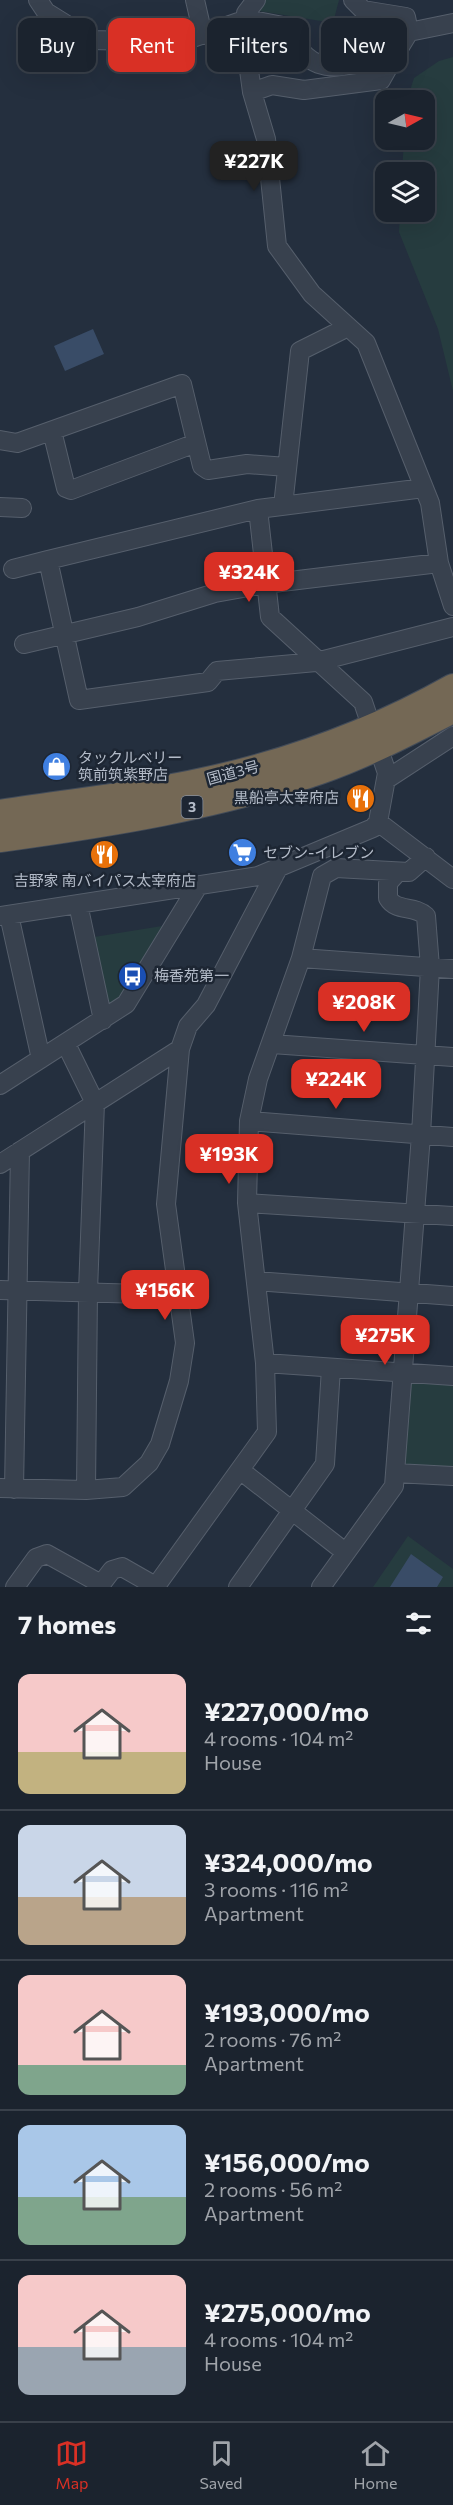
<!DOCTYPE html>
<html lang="en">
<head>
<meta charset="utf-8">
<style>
	:root { --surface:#1b232e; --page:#242b36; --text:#f1f3f6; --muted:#a0a4aa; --line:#39404a; --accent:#d93025 }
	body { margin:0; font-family:Commissioner,"Noto Sans JP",sans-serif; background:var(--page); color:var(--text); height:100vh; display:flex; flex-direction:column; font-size:22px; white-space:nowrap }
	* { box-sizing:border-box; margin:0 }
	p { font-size:20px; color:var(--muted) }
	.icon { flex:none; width:33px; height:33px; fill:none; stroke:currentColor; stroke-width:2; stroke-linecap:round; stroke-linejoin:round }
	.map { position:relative; height:1587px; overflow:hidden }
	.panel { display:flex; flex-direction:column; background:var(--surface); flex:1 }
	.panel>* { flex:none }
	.banner { position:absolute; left:18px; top:18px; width:417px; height:54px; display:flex; gap:12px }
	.needle { width:39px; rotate:82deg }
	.tools { position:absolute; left:375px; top:90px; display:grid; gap:12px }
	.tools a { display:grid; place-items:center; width:60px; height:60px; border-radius:12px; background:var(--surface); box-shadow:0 6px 24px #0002,0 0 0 2px var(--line); font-size:30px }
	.price { position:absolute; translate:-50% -51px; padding:0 14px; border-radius:12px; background:var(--accent); color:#fff; font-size:20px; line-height:39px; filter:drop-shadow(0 2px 3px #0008) }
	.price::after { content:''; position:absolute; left:50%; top:36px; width:18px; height:14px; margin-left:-9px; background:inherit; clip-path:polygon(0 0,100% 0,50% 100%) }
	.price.selected { background:#222; color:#fff }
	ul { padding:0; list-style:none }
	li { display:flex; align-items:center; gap:18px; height:150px; padding:0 18px }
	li+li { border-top:2px solid var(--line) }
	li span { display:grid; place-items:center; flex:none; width:168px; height:120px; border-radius:12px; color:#555 }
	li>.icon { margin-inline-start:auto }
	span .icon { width:72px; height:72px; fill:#fffc; stroke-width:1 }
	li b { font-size:26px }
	h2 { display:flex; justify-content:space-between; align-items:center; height:72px; padding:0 18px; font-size:26px }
	.tag { padding:0 21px; border-radius:12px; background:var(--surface); box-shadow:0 6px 24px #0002,0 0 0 2px var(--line); font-size:21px; line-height:54px }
	.tag.selected { background:var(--accent); color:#fff }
	.menu { display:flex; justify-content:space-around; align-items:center; height:84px; border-top:2px solid var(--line); background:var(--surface); font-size:16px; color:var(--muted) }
	.menu a { display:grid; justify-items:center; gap:3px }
	.menu .selected { color:var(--accent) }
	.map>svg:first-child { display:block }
	.green { fill:#263c3f }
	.water { fill:#394c67 }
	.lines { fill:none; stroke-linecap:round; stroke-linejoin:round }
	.minor-casing { stroke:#565f6c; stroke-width:20 }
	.highway-casing { stroke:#434c59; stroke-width:28 }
	.minor { stroke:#38414e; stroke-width:18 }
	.highway { stroke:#746855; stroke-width:26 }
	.labels { text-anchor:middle; stroke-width:5; stroke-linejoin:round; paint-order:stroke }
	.shield { fill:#1d2633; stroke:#878f9c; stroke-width:1.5 }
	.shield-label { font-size:14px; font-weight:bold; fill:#b4bcc9 }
	.poi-label { font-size:15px; fill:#b4bcc9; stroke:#1d2633; text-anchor:start }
	.street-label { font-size:15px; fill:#b4bcc9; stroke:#1d2633 }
</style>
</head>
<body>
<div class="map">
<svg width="453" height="1587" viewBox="0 0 453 1587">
	<rect width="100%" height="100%" fill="#242f3e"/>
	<path class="green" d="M266 0H339L333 23 259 11 260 4Z
		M453 57V391L438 329 399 232 400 212H424V172H402L404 140H424V100H407L414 78 439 61Z
		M162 926 114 1006H106L94 937Z
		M416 1377 453 1380V1469L404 1467 407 1382Z
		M408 1536 453 1569V1587H373Z"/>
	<path class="water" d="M93 329 104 354 65 371 54 346Z
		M411 1554 443 1577 437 1587H390Z"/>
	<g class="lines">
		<defs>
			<path id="minor" d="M38 0 46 12 91 40 181 42 247 19 283 26C292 35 297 48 306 56 330 79 372 58 398 50L409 32 406 17 363 10 353 0
				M195 0 203 35
				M256 0 246 13 249 70 252 92 266 139 277 246 312 294 366 343 430 503 439 563 453 606
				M409 32 453 23
				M252 92 272 85 304 90 381 80 398 50
				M52 431 66 488 71 490 196 443
				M0 440 17 443 182 384 202 466 208 470 247 464 287 467
				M424 488 258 509 48 560 79 700 208 682 217 671 316 662 453 627
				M283 506 300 351 348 327
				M0 507 22 508
				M13 569 48 560
				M24 644 138 617 215 593 265 584 439 563
				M387 779 453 736
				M378 822 453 879
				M78 904 103 1020
				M9 915 41 1059
				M0 916 258 876 373 828 378 822 387 773 363 702 270 617 258 509
				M301 958 453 969
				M66 1044 95 1103 88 1291 86 1490
				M272 1044 453 1057
				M0 1085 126 1004 198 886
				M249 1121 453 1137
				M0 1164 180 1049
				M247 1203 453 1216
				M256 1281 453 1296
				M0 1290 180 1295
				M265 1363 453 1376
				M240 1470 345 1552
				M395 1473 453 1476
				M0 1488 86 1490 123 1487 149 1463 160 1444 179 1381 185 1343 166 1204 180 1049 188 1026 206 1005 277 870
				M14 1489 20 1151
				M156 1586 267 1432 265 1363 247 1203 249 1121 258 1079 301 958 322 876 336 868 409 872 426 857
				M15 1587 36 1558 47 1554 101 1584
				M99 1587 112 1570 122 1567 157 1587
				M238 1587 325 1464 331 1368
				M321 1587 394 1486 421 1135 430 967 426 916C414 905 396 912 388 898V883L397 873"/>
			<path id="highway" d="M0 813C67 802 136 796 203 781 291 762 375 731 453 687
				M0 839C108 824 217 807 320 771 366 755 410 732 453 710"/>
		</defs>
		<use href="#minor" class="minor-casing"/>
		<use href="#highway" class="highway-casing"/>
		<use href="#minor" class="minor"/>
		<use href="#highway" class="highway"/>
	</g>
	<defs>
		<symbol id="shop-disc" viewBox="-11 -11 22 22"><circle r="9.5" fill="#3f7fe0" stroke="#1d2633"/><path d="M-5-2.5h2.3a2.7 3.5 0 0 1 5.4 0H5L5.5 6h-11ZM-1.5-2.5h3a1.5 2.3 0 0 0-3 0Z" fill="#fff"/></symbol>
		<symbol id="restaurant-disc" viewBox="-11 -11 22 22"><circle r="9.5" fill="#e8710a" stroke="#1d2633"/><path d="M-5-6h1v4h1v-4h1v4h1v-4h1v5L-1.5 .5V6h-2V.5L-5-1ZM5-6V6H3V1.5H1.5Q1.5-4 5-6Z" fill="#fff"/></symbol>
		<symbol id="supermarket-disc" viewBox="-11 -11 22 22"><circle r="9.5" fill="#3f7fe0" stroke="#1d2633"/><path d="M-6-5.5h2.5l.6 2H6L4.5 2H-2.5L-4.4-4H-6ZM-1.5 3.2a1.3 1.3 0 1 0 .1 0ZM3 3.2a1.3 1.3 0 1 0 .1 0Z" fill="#fff"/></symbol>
		<symbol id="bus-disc" viewBox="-11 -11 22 22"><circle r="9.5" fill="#1a4fb4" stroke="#1d2633"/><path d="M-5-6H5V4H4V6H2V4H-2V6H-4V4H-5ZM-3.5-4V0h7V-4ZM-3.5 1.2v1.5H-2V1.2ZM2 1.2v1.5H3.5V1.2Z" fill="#fff"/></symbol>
	</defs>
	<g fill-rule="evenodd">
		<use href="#shop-disc" x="40" y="750" width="33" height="33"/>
		<use href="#restaurant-disc" x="344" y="782" width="33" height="33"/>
		<use href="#supermarket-disc" x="226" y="836" width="33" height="33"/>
		<use href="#restaurant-disc" x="88" y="838" width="33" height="33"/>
		<use href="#bus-disc" x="116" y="960" width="33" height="33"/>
	</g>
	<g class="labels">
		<rect class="shield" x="181.5" y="796" width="21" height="22" rx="4.5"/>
		<g class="shield-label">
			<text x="192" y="812">3</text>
		</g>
		<g class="poi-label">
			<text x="78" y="763">タックルベリー<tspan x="78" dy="17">筑前筑紫野店</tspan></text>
			<text x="339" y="803" text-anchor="end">黒船亭太宰府店</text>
			<text x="263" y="858">セブン-イレブン</text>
			<text x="105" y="886" text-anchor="middle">吉野家 南バイパス太宰府店</text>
			<text x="154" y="981">梅香苑第一</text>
		</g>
		<g class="street-label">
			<text transform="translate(233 773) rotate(-15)" y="5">国道3号</text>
		</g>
	</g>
</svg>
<div class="tools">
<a><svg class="needle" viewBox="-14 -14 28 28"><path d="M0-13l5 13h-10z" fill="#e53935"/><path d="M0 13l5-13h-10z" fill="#a0a4aa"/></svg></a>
<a><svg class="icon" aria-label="layers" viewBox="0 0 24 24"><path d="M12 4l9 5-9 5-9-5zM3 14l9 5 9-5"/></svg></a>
</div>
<b class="price selected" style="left:254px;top:192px">¥227K</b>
<b class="price" style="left:249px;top:603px">¥324K</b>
<b class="price" style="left:364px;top:1033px">¥208K</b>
<b class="price" style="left:336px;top:1110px">¥224K</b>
<b class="price" style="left:229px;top:1185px">¥193K</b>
<b class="price" style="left:165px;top:1321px">¥156K</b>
<b class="price" style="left:385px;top:1366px">¥275K</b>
<div class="banner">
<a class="tag">Buy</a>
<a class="tag selected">Rent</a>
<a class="tag">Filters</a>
<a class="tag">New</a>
</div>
</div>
<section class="panel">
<h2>7 homes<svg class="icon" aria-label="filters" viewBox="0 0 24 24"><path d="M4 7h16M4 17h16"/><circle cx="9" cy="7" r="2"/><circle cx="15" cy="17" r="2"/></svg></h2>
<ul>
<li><span style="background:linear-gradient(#f6c9c9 65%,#c2b280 0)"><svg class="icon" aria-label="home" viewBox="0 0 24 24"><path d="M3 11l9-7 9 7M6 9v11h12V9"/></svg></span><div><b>¥227,000/mo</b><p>4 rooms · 104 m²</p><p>House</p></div></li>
<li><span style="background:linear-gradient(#c9d6e8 60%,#b9a48a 0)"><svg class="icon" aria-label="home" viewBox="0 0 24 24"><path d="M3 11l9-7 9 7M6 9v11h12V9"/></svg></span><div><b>¥324,000/mo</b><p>3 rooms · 116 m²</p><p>Apartment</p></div></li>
<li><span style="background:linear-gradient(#f6c9c9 75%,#7fa58c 0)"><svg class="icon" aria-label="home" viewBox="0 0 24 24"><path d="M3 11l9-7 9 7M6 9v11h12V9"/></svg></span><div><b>¥193,000/mo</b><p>2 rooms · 76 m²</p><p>Apartment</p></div></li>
<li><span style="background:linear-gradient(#a9c7e8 60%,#7fa58c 0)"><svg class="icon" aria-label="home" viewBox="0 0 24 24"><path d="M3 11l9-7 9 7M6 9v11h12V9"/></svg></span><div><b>¥156,000/mo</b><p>2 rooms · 56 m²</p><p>Apartment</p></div></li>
<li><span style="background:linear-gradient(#f6c9c9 60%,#9aa5b1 0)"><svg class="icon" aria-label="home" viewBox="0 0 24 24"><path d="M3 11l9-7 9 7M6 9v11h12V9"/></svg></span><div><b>¥275,000/mo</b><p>4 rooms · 104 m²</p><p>House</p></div></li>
</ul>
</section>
<nav class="menu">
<a class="selected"><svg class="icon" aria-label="map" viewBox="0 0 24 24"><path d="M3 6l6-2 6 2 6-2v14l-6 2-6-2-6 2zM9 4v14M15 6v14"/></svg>Map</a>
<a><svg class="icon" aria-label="saved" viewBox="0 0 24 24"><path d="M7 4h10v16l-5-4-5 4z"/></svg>Saved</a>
<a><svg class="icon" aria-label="home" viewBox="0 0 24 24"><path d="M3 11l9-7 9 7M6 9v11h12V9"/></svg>Home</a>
</nav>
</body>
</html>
